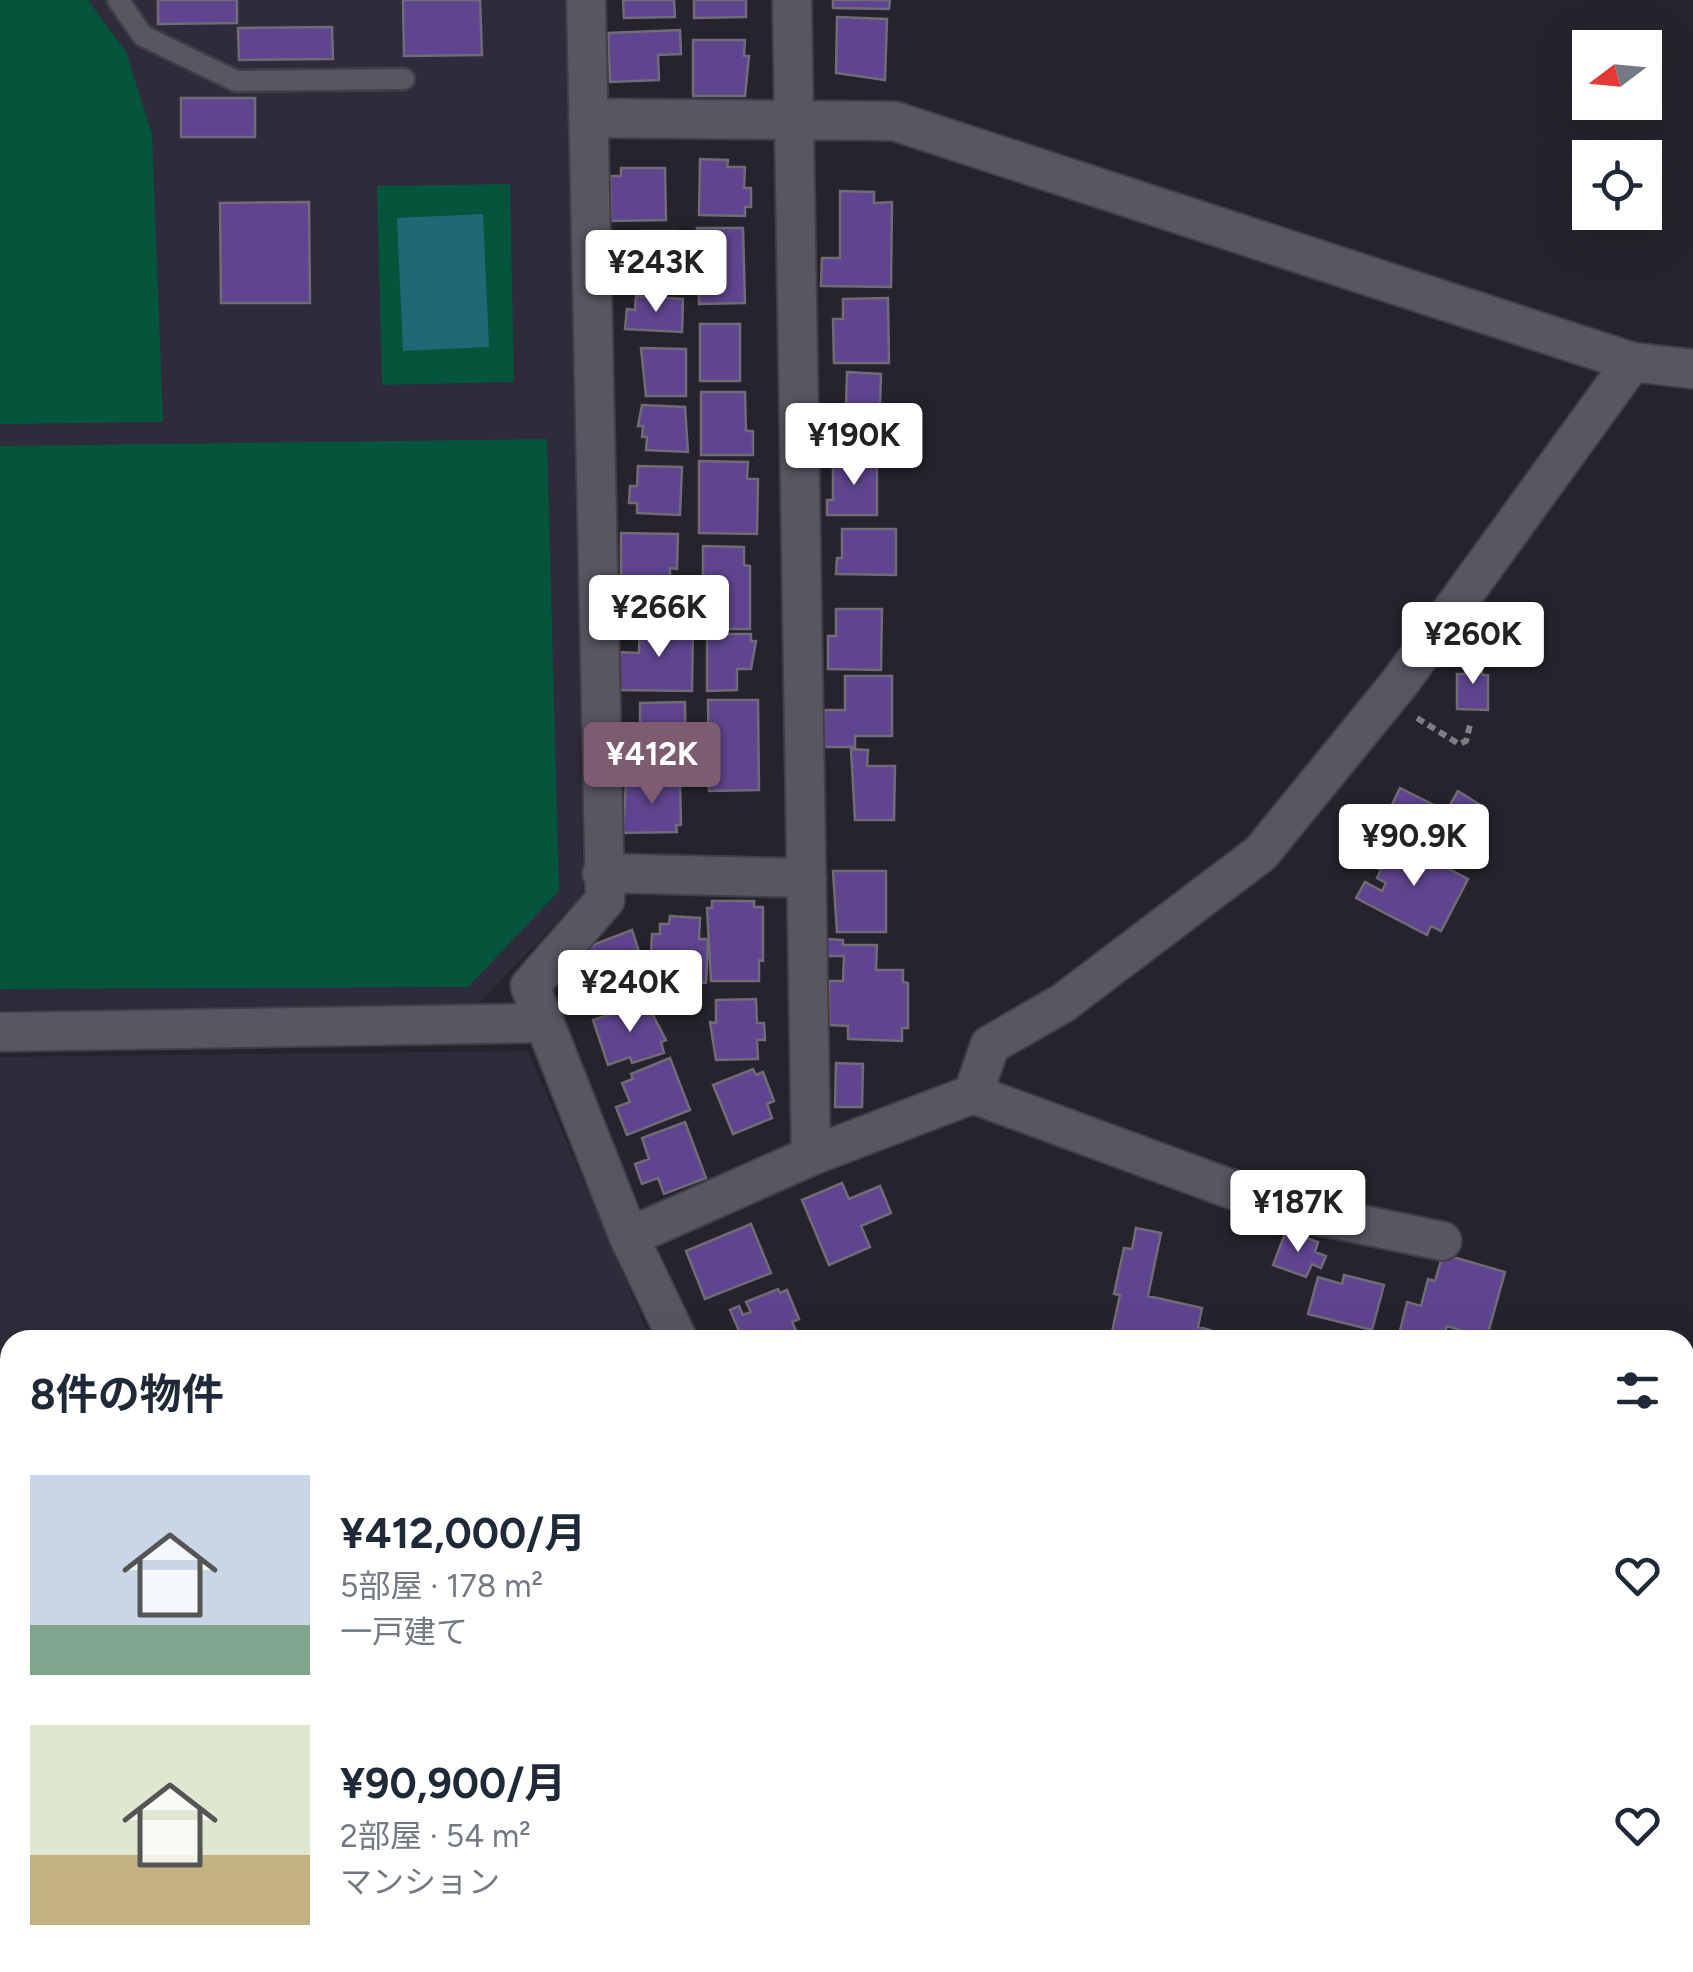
<!DOCTYPE html>
<html lang="ja">
<head>
<meta charset="utf-8">
<style>
	:root { --surface:#fff; --page:#f6f6f7; --text:#1f2937; --muted:#747a83; --accent:#7d5c6f }
	body { margin:0; font-family:Figtree,"Noto Sans JP",sans-serif; background:var(--page); color:var(--text); height:100vh; display:flex; flex-direction:column; font-size:38px; white-space:nowrap }
	* { box-sizing:border-box; margin:0 }
	p { font-size:32px; color:var(--muted) }
	.icon { flex:none; width:55px; height:55px; fill:none; stroke:currentColor; stroke-width:2; stroke-linecap:round; stroke-linejoin:round }
	.map { position:relative; flex:1; overflow:hidden }
	.panel { position:absolute; left:0px; top:1330px; width:1695px; height:642px; display:flex; flex-direction:column; background:var(--surface); border-radius:30px 30px 0 0; box-shadow:0 10px 40px #0002 }
	.panel>* { flex:none }
	.needle { width:65px; rotate:254deg }
	.controls { position:absolute; left:1572px; top:30px; display:grid; gap:20px }
	.controls a { display:grid; place-items:center; width:90px; height:90px; border-radius:0px; background:var(--surface); box-shadow:0 10px 40px #0002; font-size:50px }
	.price { position:absolute; translate:-50% -85px; padding:0 22px; border-radius:10px; background:#fff; color:#222; font-size:32px; line-height:65px; filter:drop-shadow(0 2px 5px #0008) }
	.price::after { content:''; position:absolute; left:50%; top:60px; width:30px; height:22px; margin-left:-15px; background:inherit; clip-path:polygon(0 0,100% 0,50% 100%) }
	.price.on { background:var(--accent); color:#fff }
	ul { padding:0; list-style:none }
	li { display:flex; align-items:center; gap:30px; height:250px; padding:0 30px }
	li span { display:grid; place-items:center; flex:none; width:280px; height:200px; border-radius:0px; color:#555 }
	li>.icon { margin-inline-start:auto }
	span .icon { width:120px; height:120px; fill:#fffc; stroke-width:1 }
	li b { font-size:42px }
	h2 { display:flex; justify-content:space-between; align-items:center; height:120px; padding:0 30px; font-size:42px }
	.map>svg:first-child { display:block }
	.built { fill:#2f2b3a }
	.green { fill:#04553c }
	.water { fill:#206874 }
	.building { fill:#5f458f; stroke:#6f6c77; stroke-width:2.5 }
	.lines { fill:none; stroke-linecap:round; stroke-linejoin:round }
	.service-casing { stroke:#413e47; stroke-width:25 }
	.minor-casing { stroke:#413e47; stroke-width:42 }
	.tertiary-casing { stroke:#413e47; stroke-width:52 }
	.primary-casing { stroke:#413e47; stroke-width:60 }
	.path { stroke:#7f7c84; stroke-width:6; stroke-dasharray:8 5; stroke-linecap:butt }
	.service { stroke:#595661; stroke-width:20 }
	.minor { stroke:#595661; stroke-width:38 }
	.tertiary { stroke:#595661; stroke-width:48 }
	.primary { stroke:#6070a6; stroke-width:55 }
</style>
</head>
<body>
<div class="map">
<svg width="1693" height="1972" viewBox="0 0 1693 1972">
	<rect width="100%" height="100%" fill="#26232c"/>
	<path class="built" d="M0 0H566L583 895 476 1006 0 1010Z
		M528 1051 651 1340H10V1780L0 1783V1057Z"/>
	<path class="green" d="M0 0H88L126 52 152 134 163 422 0 424Z
		M510 184 514 382 382 385 377 186Z
		M547 439 559 891 468 987 0 989V446Z
		M10 1528V1720L4 1721 0 1531Z
		M10 1824V1939L0 1941V1826Z"/>
	<path class="water" d="M483 214 489 347 403 351 397 218Z"/>
	<path class="building" d="M158 0H237V23L158 24Z
		M403 0H480L482 55 404 56Z
		M623 0H674L675 17 624 18Z
		M694 0H746V17L694 18Z
		M833 0H890L889 9 833 8Z
		M837 17 887 19 885 80 836 73Z
		M332 27 333 59 239 60 238 28Z
		M680 30 681 54 658 55 659 80 610 82 608 33Z
		M693 40H745L744 56H749L745 96H693Z
		M181 98H255V137H181Z
		M700 159 728 160 727 167H745L744 188H751V207H745V216L699 215Z
		M621 168H665L666 220 611 221 610 176H621Z
		M840 191 874 192V203L892 202 891 287 821 286 822 258H840Z
		M309 202 310 303H221L220 203Z
		M697 228H743L745 303 699 304Z
		M642 231H675V240H683V272L625 270V252H632L633 240H641Z
		M636 296 683 299 682 332 625 329 627 309 635 310Z
		M888 298 889 363H834L833 319H843V299Z
		M700 324H740V381H700Z
		M641 348 686 349V396H646Z
		M847 372 881 374 879 438 844 437V431H835L836 407H846Z
		M701 392H745L746 431H753V455H701Z
		M642 405 685 407 688 452 646 450 647 437H642L643 426H638Z
		M833 460H877V515H827V500H833Z
		M699 461 748 462 747 479H758L757 534 699 533Z
		M638 466 682 467 680 515 637 513V503H629L630 486H637Z
		M842 529H896V575L836 574 837 558H842Z
		M621 533 678 534 677 569 670 568V589L621 588Z
		M703 546 744 547V565L750 566V629H703Z
		M836 609H882L881 670 828 669V636H836Z
		M640 623 693 624 692 691 617 690V652L639 653Z
		M707 634H751V641H756L751 669H737V690L707 691Z
		M1466 659 1483 660 1482 675H1488V710L1457 709V674H1465Z
		M845 676H892V736H855V747H824V710H845Z
		M708 700H758L759 790 709 791Z
		M685 702 686 769 623 770 622 745H627V732L640 731V703Z
		M851 749 868 750 867 766H895L894 820H855Z
		M680 780 681 825H676L677 832 623 833 626 781Z
		M1400 788 1432 804 1420 827 1389 811Z
		M1458 791 1480 805 1464 834 1441 820Z
		M1400 843 1468 879 1441 931 1431 926 1427 935 1356 898 1365 882 1382 891 1386 883 1377 878 1381 870 1369 864 1378 847 1394 855Z
		M833 871H886V932H837Z
		M712 901H754V907H763V961L759 960V981H711L707 908H712Z
		M670 916 700 918 699 939H708L706 983 661 981 662 960H654L651 954 652 934H660V924H669Z
		M632 930 650 986 587 1011 571 970 591 963 585 948Z
		M827 939 843 940V945H877L876 970H903V982L908 983V1028H902V1041L848 1039V1026L829 1025V981H843L844 956H827Z
		M756 999 757 1023H764L765 1040H757L758 1059 716 1060 710 1022 716 1023V1000Z
		M646 1002 666 1040 661 1042 664 1053 632 1063 630 1057 608 1065 593 1020Z
		M670 1058 690 1110 627 1135 616 1107 630 1102 622 1083 633 1079 631 1074Z
		M836 1063 863 1064 862 1107H835Z
		M753 1069 756 1075 763 1072 774 1101 767 1104 772 1118 733 1134 713 1085Z
		M685 1122 706 1178 664 1194 658 1178 642 1184 635 1164 649 1159 642 1138Z
		M842 1183 849 1199 880 1186 891 1213 861 1226 870 1247 829 1265 802 1200Z
		M751 1224 771 1273 705 1299 686 1251Z
		M1136 1228 1161 1233 1148 1296 1202 1308 1198 1327 1210 1330 1208 1340H1167L1140 1334 1138 1340H1120L1122 1335 1112 1332 1120 1295 1114 1294 1124 1248 1132 1249Z
		M1286 1231 1318 1242 1315 1252 1326 1256 1321 1268 1312 1264 1306 1277 1273 1265Z
		M1443 1254 1505 1272 1486 1340 1459 1336 1460 1330 1447 1326 1443 1339 1447 1340 1400 1331 1407 1302 1421 1306 1428 1279 1435 1281Z
		M1344 1275 1384 1285 1372 1330 1308 1314 1318 1277 1342 1284Z
		M778 1289 780 1293 787 1290 799 1319 792 1322 800 1340H743L730 1310 739 1306 743 1315 751 1312 746 1302Z
		M1024 1962H1254L1359 1972H1023Z"/>
	<g class="lines">
		<defs>
			<path id="service" d="M118 0 143 36 236 81 404 79
				M437 1962 438 1972
				M481 1972 485 1962"/>
			<path id="minor" d="M586 0 605 900 530 986 629 1237 678 1340
				M792 0 811 1156
				M588 118 894 121 1632 362 1693 369
				M602 873 807 878
				M0 1032 545 1023
				M973 1094 990 1045 1063 1003 1261 853 1401 681 1632 362
				M629 1237 811 1156 973 1094 1285 1209 1442 1241"/>
			<path id="tertiary" d="M893 1972 894 1962"/>
			<path id="primary" d="M1685 1651 1693 1650
				M105 1972 147 1962"/>
		</defs>
		<use href="#service" class="service-casing"/>
		<use href="#minor" class="minor-casing"/>
		<use href="#tertiary" class="tertiary-casing"/>
		<use href="#primary" class="primary-casing"/>
		<path class="path" d="M1417 718 1459 744 1466 741 1471 721"/>
		<use href="#service" class="service"/>
		<use href="#minor" class="minor"/>
		<use href="#tertiary" class="tertiary"/>
		<use href="#primary" class="primary"/>
	</g>
</svg>
<div class="controls">
<a><svg class="needle" viewBox="-14 -14 28 28"><path d="M0-13l5 13h-10z" fill="#e53935"/><path d="M0 13l5-13h-10z" fill="#747a83"/></svg></a>
<a><svg class="icon" aria-label="locate" viewBox="0 0 24 24"><circle cx="12" cy="12" r="6"/><path d="M12 2v4M12 18v4M2 12h4M18 12h4"/></svg></a>
</div>
<b class="price" style="left:656px;top:315px">¥243K</b>
<b class="price" style="left:854px;top:488px">¥190K</b>
<b class="price" style="left:659px;top:660px">¥266K</b>
<b class="price" style="left:1473px;top:687px">¥260K</b>
<b class="price on" style="left:652px;top:807px">¥412K</b>
<b class="price" style="left:1414px;top:889px">¥90.9K</b>
<b class="price" style="left:630px;top:1035px">¥240K</b>
<b class="price" style="left:1298px;top:1255px">¥187K</b>
<section class="panel">
<h2>8件の物件<svg class="icon" aria-label="filters" viewBox="0 0 24 24"><path d="M4 7h16M4 17h16"/><circle cx="9" cy="7" r="2"/><circle cx="15" cy="17" r="2"/></svg></h2>
<ul>
<li><span style="background:linear-gradient(#c9d6e8 75%,#7fa58c 0)"><svg class="icon" aria-label="home" viewBox="0 0 24 24"><path d="M3 11l9-7 9 7M6 9v11h12V9"/></svg></span><div><b>¥412,000/月</b><p>5部屋 · 178 m²</p><p>一戸建て</p></div><svg class="icon" aria-label="heart" viewBox="0 0 24 24"><path d="M12 20l-8-8c-3-5 5-10 8-4 3-6 11-1 8 4z"/></svg></li>
<li><span style="background:linear-gradient(#dfe7d0 65%,#c2b280 0)"><svg class="icon" aria-label="home" viewBox="0 0 24 24"><path d="M3 11l9-7 9 7M6 9v11h12V9"/></svg></span><div><b>¥90,900/月</b><p>2部屋 · 54 m²</p><p>マンション</p></div><svg class="icon" aria-label="heart" viewBox="0 0 24 24"><path d="M12 20l-8-8c-3-5 5-10 8-4 3-6 11-1 8 4z"/></svg></li>
</ul>
</section>
</div>
</body>
</html>
